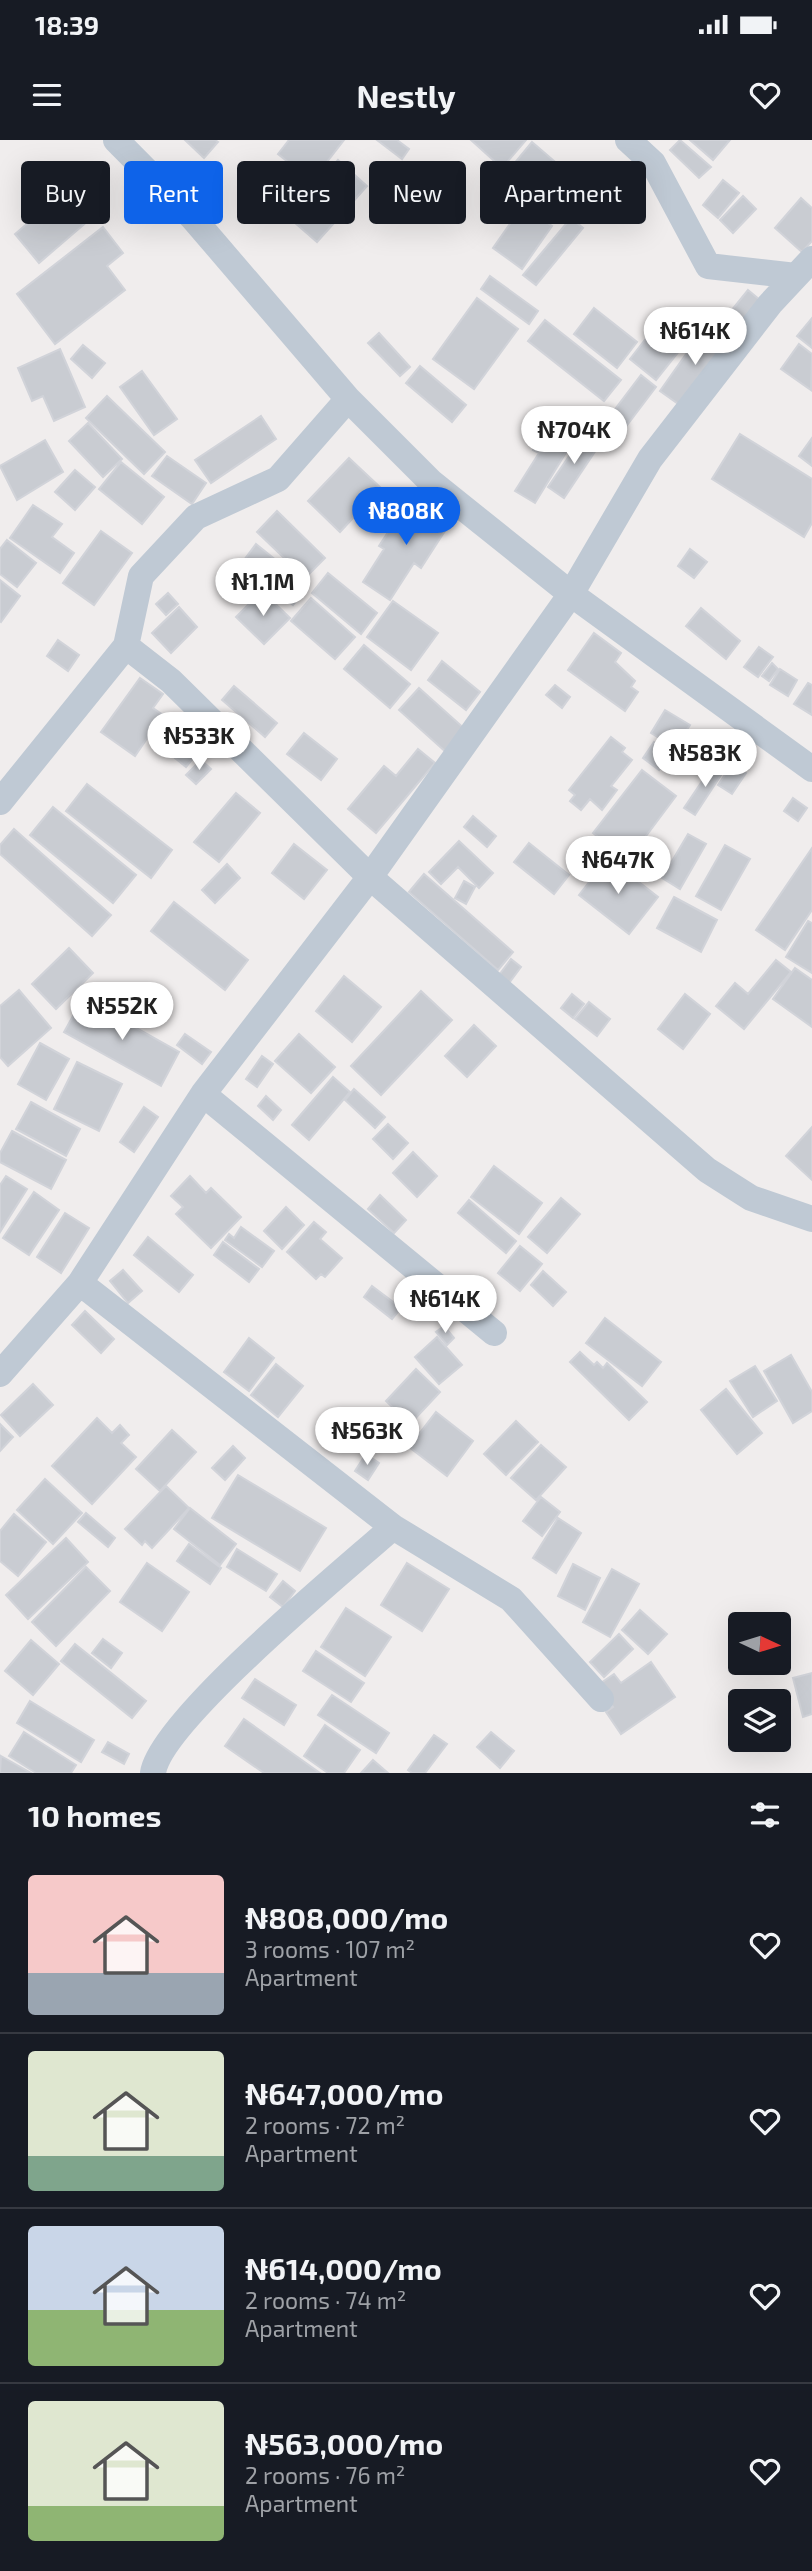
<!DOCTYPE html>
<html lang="en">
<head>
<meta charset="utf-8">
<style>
	:root { --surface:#171b24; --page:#20242c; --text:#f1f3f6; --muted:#9ea1a6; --line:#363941; --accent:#0e63e9 }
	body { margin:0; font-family:"Exo 2",sans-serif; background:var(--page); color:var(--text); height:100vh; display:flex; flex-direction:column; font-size:26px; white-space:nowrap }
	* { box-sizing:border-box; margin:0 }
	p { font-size:23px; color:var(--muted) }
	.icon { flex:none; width:38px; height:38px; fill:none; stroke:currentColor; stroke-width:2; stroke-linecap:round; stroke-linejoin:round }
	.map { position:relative; height:1633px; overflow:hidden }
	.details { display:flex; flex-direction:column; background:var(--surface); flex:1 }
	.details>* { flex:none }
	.guide { position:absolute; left:21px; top:21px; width:770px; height:63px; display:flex; gap:14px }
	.needle { width:46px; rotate:94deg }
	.fabs { position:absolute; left:728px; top:1472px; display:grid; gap:14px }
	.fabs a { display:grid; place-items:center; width:63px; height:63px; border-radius:7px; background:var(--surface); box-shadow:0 7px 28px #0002; font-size:35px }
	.price { position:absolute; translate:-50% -60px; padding:0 16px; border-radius:24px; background:#fff; color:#222; font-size:23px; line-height:46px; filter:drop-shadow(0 2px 4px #0008) }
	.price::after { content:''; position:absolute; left:50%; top:42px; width:21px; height:16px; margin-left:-10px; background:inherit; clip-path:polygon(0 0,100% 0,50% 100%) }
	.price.active { background:var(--accent); color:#fff }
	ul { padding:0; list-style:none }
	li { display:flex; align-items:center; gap:21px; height:175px; padding:0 28px }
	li+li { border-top:2px solid var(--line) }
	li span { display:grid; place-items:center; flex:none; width:196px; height:140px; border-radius:7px; color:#555 }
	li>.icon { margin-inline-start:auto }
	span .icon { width:84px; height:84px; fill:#fffc; stroke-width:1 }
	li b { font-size:30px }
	h2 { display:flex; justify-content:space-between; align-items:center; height:84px; padding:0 28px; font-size:30px }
	.pill { padding:0 24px; border-radius:7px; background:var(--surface); box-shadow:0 7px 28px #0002; font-size:24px; line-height:63px }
	.pill.active { background:var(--accent); color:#fff }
	.status { display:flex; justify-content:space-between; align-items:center; height:49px; padding:0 35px; background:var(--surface); direction:ltr }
	.status svg { height:19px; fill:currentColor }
	header { display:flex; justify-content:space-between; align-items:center; height:91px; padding:0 28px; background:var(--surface); font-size:32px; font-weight:700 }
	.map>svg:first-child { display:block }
	.building { fill:#c9ccd2; stroke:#d1d3d9; stroke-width:2 }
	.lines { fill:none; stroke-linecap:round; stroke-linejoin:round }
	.minor { stroke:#bfc9d4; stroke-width:26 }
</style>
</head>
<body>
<div class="status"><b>18:39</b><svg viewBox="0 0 49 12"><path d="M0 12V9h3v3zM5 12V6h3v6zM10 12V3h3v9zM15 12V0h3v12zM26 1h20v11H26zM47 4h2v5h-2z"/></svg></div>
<header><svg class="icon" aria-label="menu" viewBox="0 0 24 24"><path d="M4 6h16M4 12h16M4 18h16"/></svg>Nestly<svg class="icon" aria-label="heart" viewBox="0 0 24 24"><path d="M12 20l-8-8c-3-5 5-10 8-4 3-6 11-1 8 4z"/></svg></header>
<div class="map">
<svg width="812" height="1633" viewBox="0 0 812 1633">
	<rect width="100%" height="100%" fill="#f0eded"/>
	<path class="building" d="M185 0H215L218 2 204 18Z
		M289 0H344L312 41 278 14Z
		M377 0H397L409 9 402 19Z
		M471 0H526L502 28Z
		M680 0 711 27 699 38 670 10Z
		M690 0H730L713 20Z
		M532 2 560 26 536 55 508 31Z
		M338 20 367 46 317 102 287 76Z
		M723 40 739 53 718 78 703 65Z
		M64 52 88 81 39 123 15 94Z
		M743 56 756 69 733 93 720 80Z
		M801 58 812 68V101L802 112 775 88Z
		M523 65 552 86 522 129 493 108Z
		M571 78 583 88 536 145 523 135Z
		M103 87 123 113 107 126 125 150 55 204 17 154Z
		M490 136 538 171 529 184 481 149Z
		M748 150 765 164 734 200 718 187Z
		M477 158 518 189 474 249 433 219Z
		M594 168 637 202 617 228 574 194Z
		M669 169 696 190 656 240 630 219Z
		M812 178V208L797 196Z
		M545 180 621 240 604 261 528 201Z
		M706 186 730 203 684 268 660 251Z
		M379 193 410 227 400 236 368 203Z
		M799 204 812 214 811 250 781 229Z
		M83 205 105 223 92 238 71 219Z
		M60 209 85 267 54 281 43 256 32 261 18 228Z
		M420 226 466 265 452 282 406 243Z
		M142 231 177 279 154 295 120 247Z
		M641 235 656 247 618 297 603 285Z
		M107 256 165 312 144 334 86 278Z
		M261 276 276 299 211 343 195 320Z
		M553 277 578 293 535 363 515 351 539 313 533 310Z
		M88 283 122 319 103 337 69 301Z
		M584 294 600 304 564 358 548 347Z
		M740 294 812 339V383L804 397 712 339Z
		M812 298V326L799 316Z
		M45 300 63 332 17 360 0 326Z
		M167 316 206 343 192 364 152 336Z
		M349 318 381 348 340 392 308 361Z
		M121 322 164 357 142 384 99 349Z
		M75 330 95 347 75 370 55 352Z
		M411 357 450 383 421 428 414 423 390 460 363 442 384 409 379 406Z
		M33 365 62 384 52 397 74 413 60 433 10 398Z
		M277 371 325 418 305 438 257 392Z
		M101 391 132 413 94 465 63 443Z
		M7 400 36 423 17 447 0 434V409Z
		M256 404 308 446 293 465 241 424Z
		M690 409 707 422 694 438 678 426Z
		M328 433 377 473 361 494 312 453Z
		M0 440 20 456 1 482 0 481Z
		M262 451 290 478 264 504 236 477Z
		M168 453 178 464 166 475 156 464Z
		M311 458 355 497 335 519 291 481Z
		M393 461 438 493 411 530 367 497Z
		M179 467 197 487 171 513 152 493Z
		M701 468 740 501 726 519 686 486Z
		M594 493 621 513 615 522 635 541 631 547 638 552 625 571 568 530Z
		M58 500 79 515 68 531 47 516Z
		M364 505 410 544 390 568 344 529Z
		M759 507 773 517 758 537 744 527Z
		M442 521 480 552 466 570 428 540Z
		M772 523 778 529 769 541 762 536Z
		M780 529 797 540 788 556 770 545Z
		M140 538 163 554 153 568 163 575 135 616 101 592Z
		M808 543 812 545V575L794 564Z
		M555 545 570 557 562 568 546 555Z
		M234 546 277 583 265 597 222 560Z
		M419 548 466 590 447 613 399 570Z
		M665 570 690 585 675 608 651 593Z
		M171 580 203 606 186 627 175 618 180 612 159 595Z
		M304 593 337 619 321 640 287 614Z
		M611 597 625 608 622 612 632 620 611 646 617 650 602 670 590 659 581 670 570 661 575 655 569 650Z
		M654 602 670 613 659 630 643 618Z
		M418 609 435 623 376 693 348 669 384 626 396 636Z
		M201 620 211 629 196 644 186 635Z
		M715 622 725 629 695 675 684 668Z
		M732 624 746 633 732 654 718 645Z
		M642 630 676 656 628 720 593 693Z
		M87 644 172 710 151 738 66 671Z
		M236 653 260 673 219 722 194 702Z
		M793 658 807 668 798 681 784 671Z
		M53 667 136 735 113 763 30 695Z
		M473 676 496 696 487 707 464 687Z
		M14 689 111 775 92 796 0 714V705Z
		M688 694 706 704 680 749 662 738Z
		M459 701 493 733 479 748 458 727 441 744 429 732Z
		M529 703 569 735 554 754 514 722Z
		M294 704 327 730 304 759 272 733Z
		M725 705 750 719 721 770 696 756Z
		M812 708V770L785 810 756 790Z
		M608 718 658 757 629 794 579 755Z
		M227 724 240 738 215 763 202 750Z
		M424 734 513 812 498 830 409 752Z
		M464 741 475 747 466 764 455 758Z
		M674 757 717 780 701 812 657 788Z
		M174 762 248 820 225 850 151 791Z
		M808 781 812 783V833L786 817Z
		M69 808 93 833 56 869 32 844Z
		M511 819 521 827 509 843 499 835Z
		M776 820 791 832 744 889 716 866 735 843 748 854Z
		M795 828 812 840V887L773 859Z
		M344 836 381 867 352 902 316 871Z
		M19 850 51 888 8 926 0 917V866Z
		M421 851 452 880 381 955 351 926Z
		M572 854 584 864 573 878 561 868Z
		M685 854 710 874 683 909 658 889Z
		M83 858 179 912 161 946 64 892Z
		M589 862 610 879 597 896 575 879Z
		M474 885 496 906 467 937 445 916Z
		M185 894 211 912 202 924 177 905Z
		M299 894 335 927 311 953 275 921Z
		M40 903 69 919 46 960 18 944Z
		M262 916 273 924 257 947 246 939Z
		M77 922 122 944 99 991 54 969Z
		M333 937 350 952 309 1000 292 985Z
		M354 949 385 977 375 988 345 960Z
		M266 956 281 970 273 980 258 966Z
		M31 962 80 989 66 1016 16 989Z
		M144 967 158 977 134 1012 120 1002Z
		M388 984 408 1003 393 1019 373 999Z
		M812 987V1040L786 1016Z
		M12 991 66 1020 51 1049 0 1022V1013Z
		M413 1012 437 1036 417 1057 393 1033Z
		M494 1026 542 1063 519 1094 471 1057Z
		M6 1036 27 1049 0 1092V1045Z
		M190 1036 206 1053 211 1048 241 1077 211 1108 176 1074 183 1067 171 1056Z
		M34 1052 59 1070 29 1115 3 1098Z
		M380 1055 406 1080 394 1093 368 1069Z
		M561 1058 580 1074 547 1113 528 1097Z
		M469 1060 516 1101 506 1113 458 1073Z
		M286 1067 304 1085 282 1109 264 1091Z
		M65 1073 89 1088 61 1133 37 1117Z
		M314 1082 326 1092 320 1099 342 1118 325 1137 321 1134 316 1139 287 1112Z
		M241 1087 274 1111 262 1127 225 1100 229 1094 234 1098Z
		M148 1097 193 1135 179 1152 134 1115Z
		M223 1102 259 1129 249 1142 214 1115Z
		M520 1106 542 1124 520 1151 498 1133Z
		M123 1130 142 1151 128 1163 110 1141Z
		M543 1131 566 1152 553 1166 531 1145Z
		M372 1146 401 1168 392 1179 364 1157Z
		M85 1171 114 1199 101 1213 72 1185Z
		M605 1178 661 1222 642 1246 586 1203Z
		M444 1186 454 1198 447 1205 436 1192Z
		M437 1197 462 1225 439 1244 415 1217Z
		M249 1198 274 1218 249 1251 224 1232Z
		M580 1212 594 1225 597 1222 603 1228 607 1223 647 1262 629 1280 570 1222Z
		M791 1215 812 1252V1271L793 1283 764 1231Z
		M276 1224 303 1246 278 1277 251 1255Z
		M755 1226 777 1261 753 1277 730 1241Z
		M416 1229 440 1252 410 1284 386 1261Z
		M33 1244 53 1265 20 1296 1 1275Z
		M726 1249 762 1293 737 1314 701 1270Z
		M436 1272 473 1301 447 1336 409 1307Z
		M97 1278 112 1293 120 1285 129 1295 121 1303 136 1317 92 1364 52 1326Z
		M516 1281 538 1302 506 1335 484 1314Z
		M0 1284 13 1297 0 1311Z
		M172 1290 196 1312 160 1351 136 1329Z
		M541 1305 566 1327 536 1360 511 1338Z
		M233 1306 245 1318 225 1340 212 1328Z
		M366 1314 379 1323 368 1340 355 1331Z
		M238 1335 326 1388 300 1431 212 1378Z
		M45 1339 82 1373 53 1404 17 1370Z
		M166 1346 189 1368 152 1408 145 1401 142 1405 125 1389Z
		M541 1357 560 1372 542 1396 523 1381Z
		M190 1368 236 1404 220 1425 174 1389Z
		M86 1373 115 1398 108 1407 78 1382Z
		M14 1374 46 1402 18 1436 0 1421V1391Z
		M558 1378 581 1393 556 1433 533 1418Z
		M66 1398 88 1422 28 1479 6 1455Z
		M189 1404 221 1428 210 1444 177 1421Z
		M237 1409 277 1434 266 1451 227 1427Z
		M147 1423 189 1452 162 1491 120 1462Z
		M407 1423 449 1449 422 1491 381 1465Z
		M573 1424 600 1438 585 1470 558 1456Z
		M86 1427 110 1451 56 1506 32 1482Z
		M612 1429 639 1444 610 1497 583 1482Z
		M283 1441 295 1451 283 1467 270 1457Z
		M346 1468 391 1497 365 1536 321 1507Z
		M640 1470 667 1494 648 1514 622 1490Z
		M619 1494 633 1509 604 1537 590 1522Z
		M103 1499 122 1513 111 1528 92 1513Z
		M31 1500 59 1524 33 1555 5 1531Z
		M75 1504 146 1561 132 1578 61 1521Z
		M316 1511 364 1543 351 1562 303 1531Z
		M651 1522 675 1557 621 1594 606 1572 613 1567 598 1545 614 1534 621 1543Z
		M812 1533V1574L803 1577 793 1538Z
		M255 1539 296 1565 284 1585 242 1558Z
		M332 1555 389 1593 376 1613 318 1575Z
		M30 1561 94 1600 81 1622 17 1583Z
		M244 1579 320 1633H264L225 1606Z
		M325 1585 360 1610 344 1633H328L304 1616Z
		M24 1592 76 1625 71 1633H36L9 1616Z
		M491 1592 514 1611 500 1628 477 1607Z
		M434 1595 447 1604 425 1633H412L408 1630Z
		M108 1602 129 1614 124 1624 102 1612Z
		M1 1616 31 1633H0Z
		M373 1620 388 1633H361Z"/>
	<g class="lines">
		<path class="minor" d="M116 0 192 77 348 259 431 342 571 454 812 629
			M628 0 653 23 708 126 796 136
			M126 506 171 541 370 737 707 1030 751 1058 812 1079
			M0 662 126 506 141 436 196 377 278 339 348 259
			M203 954 494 1193
			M80 1143 393 1387 511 1459 601 1559
			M0 1234 80 1143 203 954 370 737 571 454 650 319 770 164 812 119
			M153 1633C160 1581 346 1429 393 1387"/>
	</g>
</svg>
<div class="fabs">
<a><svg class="needle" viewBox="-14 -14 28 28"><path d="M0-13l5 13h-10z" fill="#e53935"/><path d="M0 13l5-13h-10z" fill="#9ea1a6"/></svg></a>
<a><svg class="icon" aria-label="layers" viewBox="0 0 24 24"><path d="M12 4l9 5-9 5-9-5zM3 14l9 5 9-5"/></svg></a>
</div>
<b class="price" style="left:695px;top:227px">₦614K</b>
<b class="price" style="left:574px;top:326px">₦704K</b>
<b class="price active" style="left:406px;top:407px">₦808K</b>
<b class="price" style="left:263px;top:478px">₦1.1M</b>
<b class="price" style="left:199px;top:632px">₦533K</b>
<b class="price" style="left:705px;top:649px">₦583K</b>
<b class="price" style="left:618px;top:756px">₦647K</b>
<b class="price" style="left:122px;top:902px">₦552K</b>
<b class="price" style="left:445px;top:1195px">₦614K</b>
<b class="price" style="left:367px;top:1327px">₦563K</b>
<div class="guide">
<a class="pill">Buy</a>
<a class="pill active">Rent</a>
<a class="pill">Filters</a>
<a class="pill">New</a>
<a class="pill">Apartment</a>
</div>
</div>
<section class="details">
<h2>10 homes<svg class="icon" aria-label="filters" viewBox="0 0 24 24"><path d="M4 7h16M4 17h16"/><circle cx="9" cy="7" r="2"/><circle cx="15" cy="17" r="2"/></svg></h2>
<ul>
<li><span style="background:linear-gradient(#f6c9c9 70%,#9aa5b1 0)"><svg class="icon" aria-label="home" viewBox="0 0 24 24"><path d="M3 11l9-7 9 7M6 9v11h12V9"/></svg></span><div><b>₦808,000/mo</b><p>3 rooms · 107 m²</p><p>Apartment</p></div><svg class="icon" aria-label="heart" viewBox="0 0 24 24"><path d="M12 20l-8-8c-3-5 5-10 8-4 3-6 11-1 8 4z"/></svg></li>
<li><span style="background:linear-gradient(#dfe7d0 75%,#7fa58c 0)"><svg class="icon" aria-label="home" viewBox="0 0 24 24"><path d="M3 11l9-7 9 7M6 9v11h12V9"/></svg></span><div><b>₦647,000/mo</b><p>2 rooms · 72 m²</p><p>Apartment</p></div><svg class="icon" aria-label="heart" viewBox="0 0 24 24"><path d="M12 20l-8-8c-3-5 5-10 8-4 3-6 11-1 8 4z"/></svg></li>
<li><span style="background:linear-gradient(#c9d6e8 60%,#8fb573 0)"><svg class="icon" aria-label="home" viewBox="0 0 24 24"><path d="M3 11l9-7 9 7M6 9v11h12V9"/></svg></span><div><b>₦614,000/mo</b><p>2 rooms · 74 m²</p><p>Apartment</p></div><svg class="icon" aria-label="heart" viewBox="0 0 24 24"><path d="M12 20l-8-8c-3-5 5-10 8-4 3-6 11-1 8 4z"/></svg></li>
<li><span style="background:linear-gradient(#dfe7d0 75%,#8fb573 0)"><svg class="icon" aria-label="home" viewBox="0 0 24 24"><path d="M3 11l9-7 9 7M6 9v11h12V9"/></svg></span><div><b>₦563,000/mo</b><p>2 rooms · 76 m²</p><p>Apartment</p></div><svg class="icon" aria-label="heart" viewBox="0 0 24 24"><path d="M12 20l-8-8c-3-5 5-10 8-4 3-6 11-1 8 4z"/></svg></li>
</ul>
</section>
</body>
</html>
